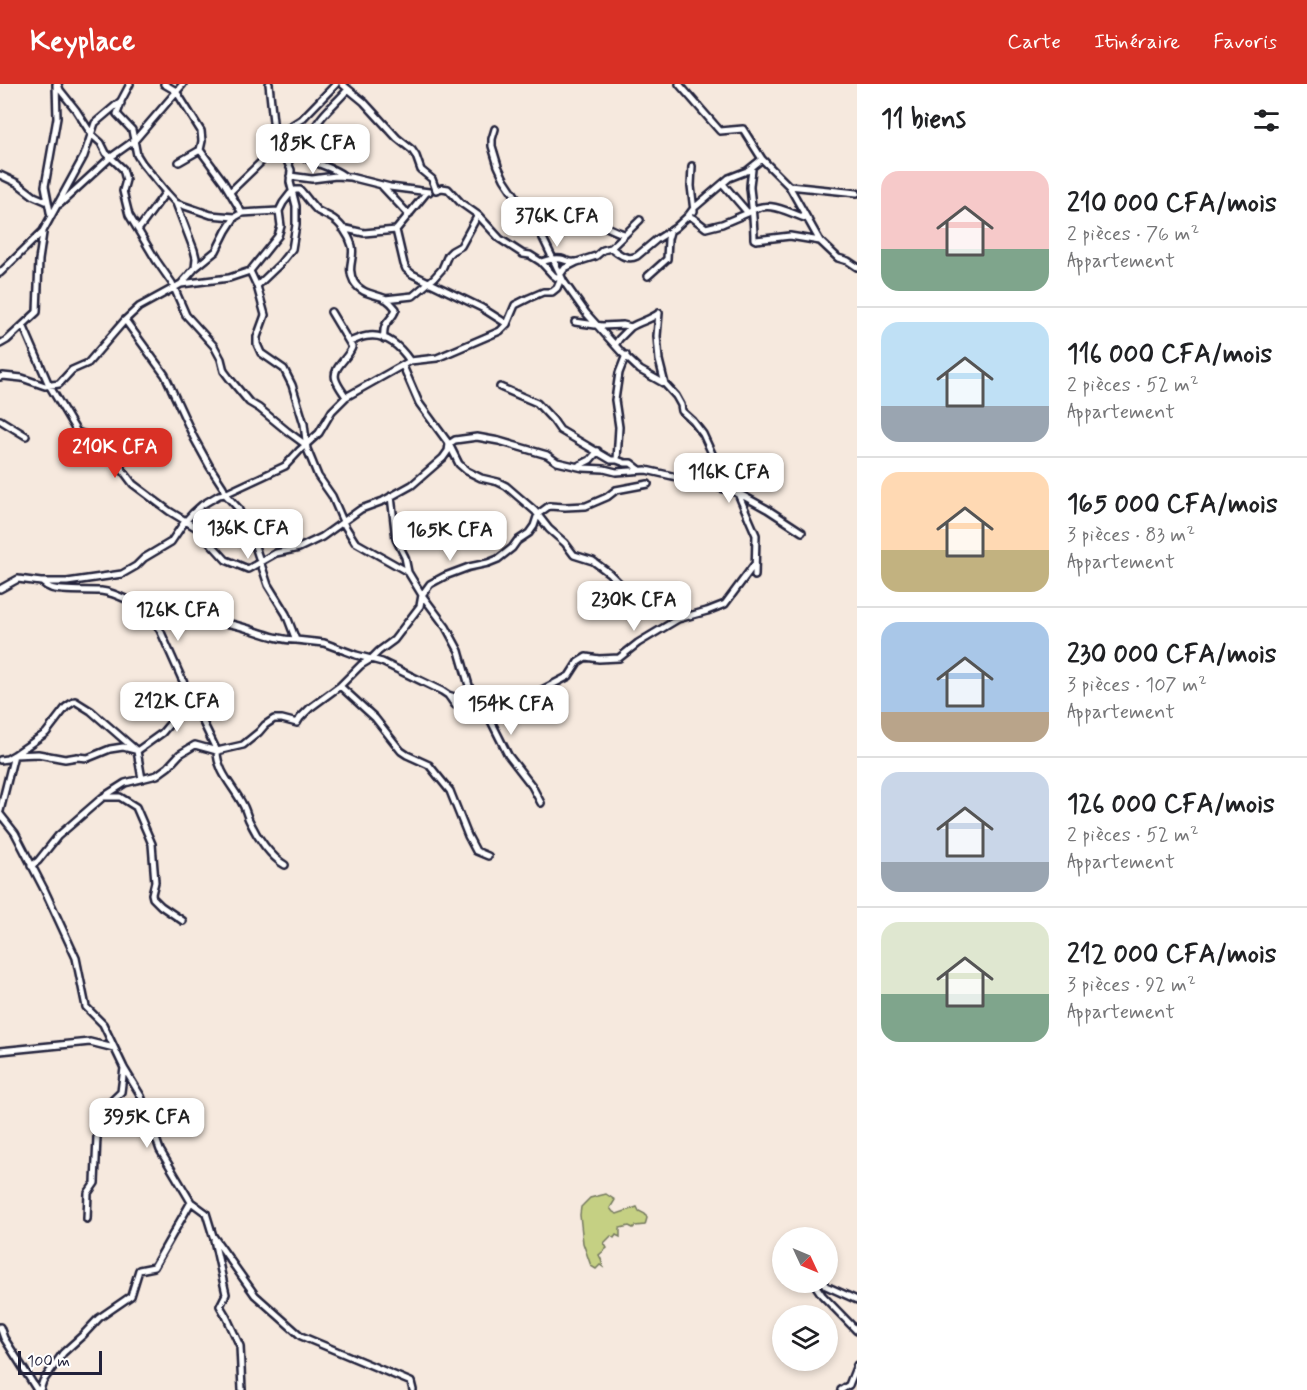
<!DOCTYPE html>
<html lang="fr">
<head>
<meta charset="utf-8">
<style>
	:root { --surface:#fff; --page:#f6f6f6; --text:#202124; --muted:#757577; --line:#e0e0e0; --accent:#d93025 }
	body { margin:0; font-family:Mynerve,sans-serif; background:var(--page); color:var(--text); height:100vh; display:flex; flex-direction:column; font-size:22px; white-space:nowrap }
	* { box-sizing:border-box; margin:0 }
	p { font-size:20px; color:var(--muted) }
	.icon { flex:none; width:33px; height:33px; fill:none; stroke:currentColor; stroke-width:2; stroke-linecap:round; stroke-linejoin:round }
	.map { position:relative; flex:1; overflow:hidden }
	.sheet { display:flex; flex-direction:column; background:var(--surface); width:450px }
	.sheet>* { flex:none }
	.needle { width:39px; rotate:134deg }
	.fabs { position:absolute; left:772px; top:1143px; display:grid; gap:12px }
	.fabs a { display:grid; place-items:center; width:66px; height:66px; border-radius:50%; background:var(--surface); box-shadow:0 3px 9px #0003; font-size:30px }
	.scale { position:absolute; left:18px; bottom:15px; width:84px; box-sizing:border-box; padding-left:6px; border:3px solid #22223b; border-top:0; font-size:16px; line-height:21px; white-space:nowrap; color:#22223b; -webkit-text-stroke:4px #fff; paint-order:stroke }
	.price { position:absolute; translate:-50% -51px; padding:0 14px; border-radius:12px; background:#fff; color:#222; font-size:20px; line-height:39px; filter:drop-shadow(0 2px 3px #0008) }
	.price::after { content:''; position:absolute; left:50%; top:36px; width:18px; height:14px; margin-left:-9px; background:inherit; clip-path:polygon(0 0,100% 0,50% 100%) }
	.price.current { background:var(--accent); color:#fff }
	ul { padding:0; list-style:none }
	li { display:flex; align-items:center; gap:18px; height:150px; padding:0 24px }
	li+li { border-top:2px solid var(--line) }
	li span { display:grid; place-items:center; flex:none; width:168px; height:120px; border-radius:18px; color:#555 }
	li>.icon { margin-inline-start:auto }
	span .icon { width:72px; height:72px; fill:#fffc; stroke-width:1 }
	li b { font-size:26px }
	h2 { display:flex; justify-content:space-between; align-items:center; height:72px; padding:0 24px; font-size:26px }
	header { display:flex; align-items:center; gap:36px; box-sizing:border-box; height:84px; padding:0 30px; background:var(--accent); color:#fff }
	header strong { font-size:28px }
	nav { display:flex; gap:33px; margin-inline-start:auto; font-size:21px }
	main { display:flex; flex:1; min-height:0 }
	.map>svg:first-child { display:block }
	.green { fill:#c5d083; stroke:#74795f; stroke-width:1.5 }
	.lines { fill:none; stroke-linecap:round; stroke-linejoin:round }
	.street-casing { stroke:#22223b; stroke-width:10 }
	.street { stroke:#fff; stroke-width:5 }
</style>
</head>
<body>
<header>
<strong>Keyplace</strong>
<nav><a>Carte</a><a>Itinéraire</a><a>Favoris</a></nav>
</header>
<main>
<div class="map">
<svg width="857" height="1306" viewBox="0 0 857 1306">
	<rect width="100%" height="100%" fill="#f6e9de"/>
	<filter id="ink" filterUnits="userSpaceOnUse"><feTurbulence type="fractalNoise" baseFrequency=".0167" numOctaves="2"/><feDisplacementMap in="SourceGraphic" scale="12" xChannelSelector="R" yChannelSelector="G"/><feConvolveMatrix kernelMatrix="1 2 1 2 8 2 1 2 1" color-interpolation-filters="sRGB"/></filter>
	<g filter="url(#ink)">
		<path class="green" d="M606 1110 615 1116 610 1124 613 1128 617 1130 637 1123 639 1127 645 1130 647 1134 645 1141 635 1142 633 1144 629 1142 620 1144V1153L616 1151 614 1154 611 1152 604 1159 607 1164 599 1171 601 1175 603 1183 600 1181 596 1185 591 1182 583 1159 580 1131 581 1123 590 1114Z"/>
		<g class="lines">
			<defs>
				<path id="street" d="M58 0 60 6 76 26 92 51 101 59 106 69 123 85 126 96 123 107 129 131 156 176 172 199 186 231 214 262 221 275 224 287 230 295 249 318 259 324 287 347 306 361
					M164 0 176 7 201 47 202 57 200 66 223 97 242 129
					M342 0 364 18 397 54 412 66 416 72 421 86 432 95 436 106 442 104 448 105 461 119 478 131 500 155 523 170 530 171 541 178 553 191 557 194 560 191
					M679 0 720 47 743 45 762 75 789 102 857 109
					M121 19 117 30 132 46 137 71 142 79 166 108
					M495 45 492 55V62L498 82 504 95 542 152 564 198 586 229 622 269 640 286 665 300
					M295 67C308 57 312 46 322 33 330 23 340 15 348 5
					M285 71 295 67C311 81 329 80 344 92
					M179 78 200 66
					M692 82 691 102 694 127
					M752 84C752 90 750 97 750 104 752 121 754 138 754 155L756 156 790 152 820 157
					M0 91 17 99 34 112 48 118
					M290 92 312 95 336 92 350 93 390 103 429 108
					M723 100 748 129C768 114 788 129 808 135
					M381 101 409 131
					M789 102 820 157 838 174 848 177 857 183
					M230 108 260 79 291 42 302 35 336 0
					M427 108 396 146 404 180 406 185 412 190 482 224 507 240
					M176 119 211 131 222 132 235 133 242 129 279 127
					M60 120 111 73 135 56 183 0
					M530 132C547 123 565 136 582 138 589 139 595 139 602 141 610 144 616 148 624 150
					M688 132 693 134 706 144 722 140 748 129
					M51 133 45 102 57 34 56 0
					M342 144 364 149 396 146
					M138 146 166 108 176 119 194 166 196 174 195 184
					M611 164C619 170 627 177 637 172L656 156 675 144 688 132 694 124 729 94 747 87 762 75
					M541 178C547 176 554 174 561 175 566 176 569 179 575 178
					M250 187 257 202 265 231 257 253V260L261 269 284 285 292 301 304 340 307 365 318 392 332 412 345 442 355 458 408 488
					M0 189 43 147 84 72 95 39 121 17 130 0
					M648 192 667 175 668 155 670 148
					M181 200 195 184 216 167 226 147 235 133
					M257 202 280 180 292 165 296 141V122L290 98 291 86 282 65 280 55 274 47 269 0
					M385 215 413 212 434 194 442 185 448 171 452 167 461 162 478 131
					M331 228 352 263C349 274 331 284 336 296 338 302 343 308 346 313
					M659 229 657 252 659 276 665 300 676 312 681 321 682 327 693 337 703 350 714 374 724 382 733 398 756 451 755 492
					M125 236 165 291 194 354 210 383 223 403 225 410 238 424 253 456 268 501 286 530 296 556 324 559 356 571 382 578 442 607 448 611 455 621
					M575 238 602 242 623 241 631 243C641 237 650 236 659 229
					M23 241 49 301 77 348 117 362 121 384 133 400 169 427 197 444 226 476 248 485 276 469 299 464 322 453 361 425 383 417 412 401 443 374 448 367 449 360 455 356 477 353 499 357 547 371 557 378 583 384 604 385 616 388 646 386 703 399 738 409 767 425 802 448
					M349 258C356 256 362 252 369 252 387 250 401 264 410 277
					M0 260 7 256 37 228 39 176 43 149
					M615 261 619 255 631 243
					M626 271 619 289 615 316 619 343 617 376 625 379H631L640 386
					M403 282 419 319 449 360 459 380 467 387 481 394 498 398 506 402 535 427 549 445 565 459 574 471 593 477 609 489 626 506 678 535
					M0 293 3 292 22 294 45 302 59 300 72 286 88 279 125 236 139 223 181 200 229 194 250 187 278 152 281 142 279 127 283 119 290 110 295 106H300C306 112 311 121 318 127 322 129 326 131 330 133 340 138 349 151 352 162 355 175 346 183 354 198 361 210 375 210 386 215 389 217 393 221 396 225 391 240 382 235 384 255
					M500 303 537 319 553 336 560 346 611 376H617
					M0 336 26 352
					M578 382 590 376 598 367
					M391 412 396 455 405 473 408 488 422 511 446 543 459 567 474 619 489 633 508 671 532 702 541 719
					M43 499C45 501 48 503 51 504 60 508 89 506 101 507 118 509 129 518 144 523 172 533 201 534 230 540 252 544 273 556 296 556
					M0 505 18 495 41 498H67L122 490 136 482 144 474 171 458 183 440 193 429 202 421 219 411 225 410 285 382 300 366 319 349 332 327 346 313 410 277 437 274 500 247 507 240 515 221 529 214 543 208H552L557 204 560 197V191L565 184 577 178 596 172 603 166 611 164 640 136
					M142 523 160 546 181 593 217 667C217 688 234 703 243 721 246 726 247 733 250 738 257 753 271 773 285 781
					M340 602 375 634 401 667 407 671 429 681 450 707 468 752 476 767 488 772
					M448 611 474 619
					M525 618 542 606 569 592 578 578 586 573 599 575 619 574 638 559 678 535 707 527 725 520 754 481
					M137 667 162 649 178 630 189 608
					M0 676 7 675 14 671 38 670 65 675 77 673 88 674 110 665 123 663 135 666
					M104 713H120L136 723 152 760 155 798 152 810 153 814 161 822 183 837
					M0 727 14 671 46 649 66 623 75 617 91 627 137 667 142 695
					M0 730 15 749 45 807 76 874 86 923 103 940 124 984 141 1012 160 1066 191 1118 206 1129 213 1152 255 1211 301 1252 411 1298 413 1306
					M31 782 38 777 58 752 103 713 125 699 157 691 168 683 180 670 195 661 217 667 243 661 259 648 265 641 274 635H282L297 639 300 634 310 624 340 602 361 581 371 575 379 567 394 556 420 522 422 511 430 500 445 492 469 483 488 479 498 475 512 464 517 457 529 449 534 442 538 430 549 422 565 423 586 422 607 413 616 406 648 400
					M0 967 90 958 114 964
					M87 1135 88 1109 95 1099 98 1030 121 1008 124 984
					M214 1156 226 1210 220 1222 226 1232 240 1262 242 1306
					M813 1198 822 1211 857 1247
					M823 1198 826 1202 857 1216
					M0 1243 4 1254 37 1306
					M40 1306 43 1297 63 1269 83 1251 99 1234 131 1212 139 1186 154 1183 191 1118
					M841 1306 849 1301 857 1281"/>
			</defs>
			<use href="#street" class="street-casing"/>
			<use href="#street" class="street"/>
		</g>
	</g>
</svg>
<div class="fabs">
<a><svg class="needle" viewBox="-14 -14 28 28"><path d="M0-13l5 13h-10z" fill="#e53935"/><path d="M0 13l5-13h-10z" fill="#757577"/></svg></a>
<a><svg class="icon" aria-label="layers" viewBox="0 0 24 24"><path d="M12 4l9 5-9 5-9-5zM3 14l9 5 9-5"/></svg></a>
</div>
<div class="scale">100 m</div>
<b class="price" style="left:313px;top:91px">185K CFA</b>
<b class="price" style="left:557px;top:164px">376K CFA</b>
<b class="price current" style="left:115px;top:395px">210K CFA</b>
<b class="price" style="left:729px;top:420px">116K CFA</b>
<b class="price" style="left:248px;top:476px">136K CFA</b>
<b class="price" style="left:450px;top:478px">165K CFA</b>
<b class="price" style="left:634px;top:548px">230K CFA</b>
<b class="price" style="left:178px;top:558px">126K CFA</b>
<b class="price" style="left:177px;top:649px">212K CFA</b>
<b class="price" style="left:511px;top:652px">154K CFA</b>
<b class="price" style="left:147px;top:1065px">395K CFA</b>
</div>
<section class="sheet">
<h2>11 biens<svg class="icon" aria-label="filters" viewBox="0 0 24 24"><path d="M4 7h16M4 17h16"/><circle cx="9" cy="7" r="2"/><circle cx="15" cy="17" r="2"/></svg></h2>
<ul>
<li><span style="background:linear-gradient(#f6c9c9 65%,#7fa58c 0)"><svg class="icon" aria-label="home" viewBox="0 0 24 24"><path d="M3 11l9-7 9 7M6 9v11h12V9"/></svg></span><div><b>210 000 CFA/mois</b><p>2 pièces · 76 m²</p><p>Appartement</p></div></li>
<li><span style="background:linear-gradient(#bfe0f5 70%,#9aa5b1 0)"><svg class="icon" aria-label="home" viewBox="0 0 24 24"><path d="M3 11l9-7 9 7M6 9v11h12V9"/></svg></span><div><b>116 000 CFA/mois</b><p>2 pièces · 52 m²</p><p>Appartement</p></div></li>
<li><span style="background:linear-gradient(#ffd9b3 65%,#c2b280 0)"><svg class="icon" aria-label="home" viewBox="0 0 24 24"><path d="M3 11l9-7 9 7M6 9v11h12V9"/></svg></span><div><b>165 000 CFA/mois</b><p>3 pièces · 83 m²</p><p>Appartement</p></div></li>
<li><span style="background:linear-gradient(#a9c7e8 75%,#b9a48a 0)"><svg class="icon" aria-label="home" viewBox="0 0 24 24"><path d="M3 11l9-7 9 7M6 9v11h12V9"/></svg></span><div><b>230 000 CFA/mois</b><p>3 pièces · 107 m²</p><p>Appartement</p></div></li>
<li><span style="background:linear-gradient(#c9d6e8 75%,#9aa5b1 0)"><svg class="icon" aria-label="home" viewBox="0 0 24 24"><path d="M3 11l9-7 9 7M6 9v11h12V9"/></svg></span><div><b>126 000 CFA/mois</b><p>2 pièces · 52 m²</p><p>Appartement</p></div></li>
<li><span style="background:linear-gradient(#dfe7d0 60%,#7fa58c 0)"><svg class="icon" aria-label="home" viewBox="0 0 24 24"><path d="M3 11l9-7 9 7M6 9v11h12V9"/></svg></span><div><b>212 000 CFA/mois</b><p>3 pièces · 92 m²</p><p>Appartement</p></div></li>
</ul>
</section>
</main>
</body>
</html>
